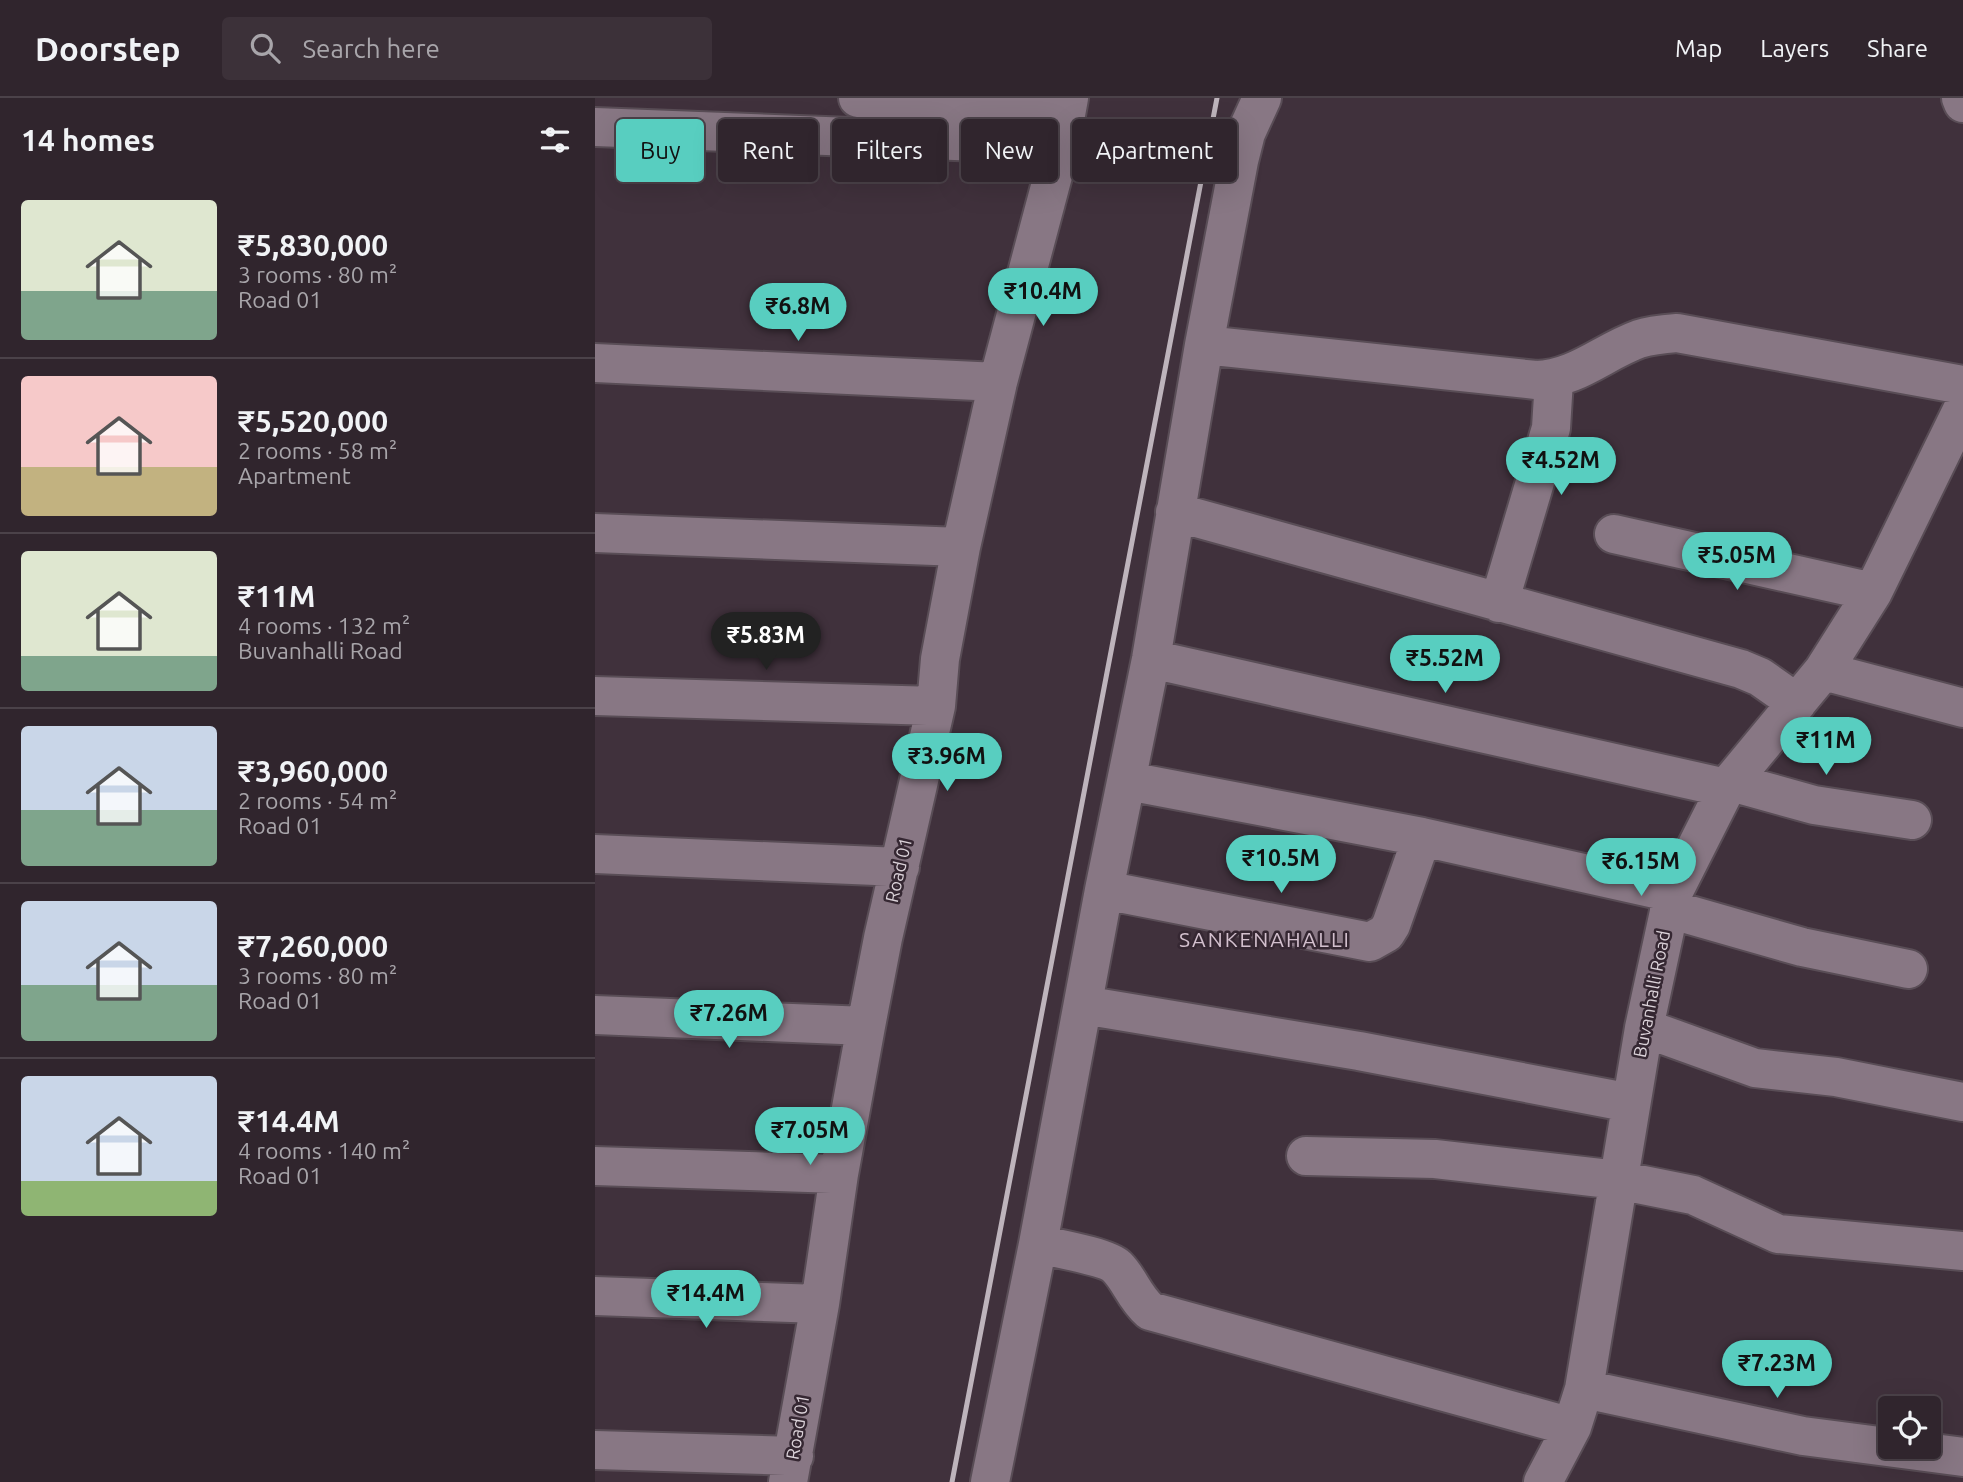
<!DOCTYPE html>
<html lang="en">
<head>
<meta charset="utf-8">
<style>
	:root { --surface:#30252d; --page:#3c3139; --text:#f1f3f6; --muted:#a8a5aa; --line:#4b4249; --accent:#58cec0 }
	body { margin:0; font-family:Ubuntu,sans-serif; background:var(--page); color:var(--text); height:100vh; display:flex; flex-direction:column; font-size:26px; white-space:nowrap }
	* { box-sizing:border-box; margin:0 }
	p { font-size:23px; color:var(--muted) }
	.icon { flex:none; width:38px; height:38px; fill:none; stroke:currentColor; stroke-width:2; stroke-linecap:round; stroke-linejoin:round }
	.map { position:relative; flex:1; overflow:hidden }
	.sheet { display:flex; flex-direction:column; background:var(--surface); width:595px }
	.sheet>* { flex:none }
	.hud { position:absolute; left:21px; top:21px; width:665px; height:63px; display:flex; gap:14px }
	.buttons { position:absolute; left:1283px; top:1298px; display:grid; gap:14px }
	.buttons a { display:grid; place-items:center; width:63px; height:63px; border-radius:7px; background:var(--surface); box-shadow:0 7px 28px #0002,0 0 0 2px var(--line); font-size:35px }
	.price { position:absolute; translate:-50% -60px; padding:0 16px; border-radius:24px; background:var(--accent); color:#111; font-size:23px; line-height:46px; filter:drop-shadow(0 2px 4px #0008) }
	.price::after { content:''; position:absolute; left:50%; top:42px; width:21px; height:16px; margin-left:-10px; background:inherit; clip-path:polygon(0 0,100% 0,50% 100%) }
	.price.current { background:#222; color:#fff }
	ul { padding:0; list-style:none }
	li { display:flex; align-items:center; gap:21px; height:175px; padding:0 21px }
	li+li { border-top:2px solid var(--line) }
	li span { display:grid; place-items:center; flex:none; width:196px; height:140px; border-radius:7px; color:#555 }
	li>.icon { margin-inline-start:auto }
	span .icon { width:84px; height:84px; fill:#fffc; stroke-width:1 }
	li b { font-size:30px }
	h2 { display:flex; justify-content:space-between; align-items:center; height:84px; padding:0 21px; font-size:30px }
	.pill { padding:0 24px; border-radius:7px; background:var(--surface); box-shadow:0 7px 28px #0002,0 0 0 2px var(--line); font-size:24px; line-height:63px }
	.pill.current { background:var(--accent); color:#111 }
	header { display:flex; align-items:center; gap:42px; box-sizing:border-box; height:98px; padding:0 35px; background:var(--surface); border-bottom:2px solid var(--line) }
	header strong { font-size:33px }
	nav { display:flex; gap:38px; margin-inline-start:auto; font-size:24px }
	.search { width:490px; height:63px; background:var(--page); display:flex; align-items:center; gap:18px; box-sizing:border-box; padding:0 24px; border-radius:7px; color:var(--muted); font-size:26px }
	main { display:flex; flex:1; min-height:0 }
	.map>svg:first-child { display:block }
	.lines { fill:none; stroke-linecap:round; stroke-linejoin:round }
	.minor-casing { stroke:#594d56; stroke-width:42 }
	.minor { stroke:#887784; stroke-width:38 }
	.rail { stroke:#beb4bc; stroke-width:5 }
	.labels { text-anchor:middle; stroke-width:5; stroke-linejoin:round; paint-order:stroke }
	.street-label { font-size:18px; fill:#dbd2d9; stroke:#352732 }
	.quarter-label { font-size:21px; letter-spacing:2px; fill:#d3c0ce; stroke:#352732 }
</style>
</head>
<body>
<header>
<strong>Doorstep</strong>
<div class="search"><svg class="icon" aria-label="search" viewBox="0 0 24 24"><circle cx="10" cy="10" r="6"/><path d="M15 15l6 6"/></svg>Search here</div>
<nav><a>Map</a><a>Layers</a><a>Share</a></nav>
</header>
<main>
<section class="sheet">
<h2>14 homes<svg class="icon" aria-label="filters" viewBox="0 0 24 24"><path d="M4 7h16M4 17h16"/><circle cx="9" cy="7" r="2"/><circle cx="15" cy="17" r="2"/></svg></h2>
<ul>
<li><span style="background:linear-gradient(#dfe7d0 65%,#7fa58c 0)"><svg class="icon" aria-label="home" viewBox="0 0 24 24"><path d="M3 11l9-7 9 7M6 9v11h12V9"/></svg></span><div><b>₹5,830,000</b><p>3 rooms · 80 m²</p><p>Road 01</p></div></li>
<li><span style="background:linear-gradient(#f6c9c9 65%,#c2b280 0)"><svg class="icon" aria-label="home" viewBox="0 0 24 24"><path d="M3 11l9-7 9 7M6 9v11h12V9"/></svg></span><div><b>₹5,520,000</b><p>2 rooms · 58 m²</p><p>Apartment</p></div></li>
<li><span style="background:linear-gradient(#dfe7d0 75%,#7fa58c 0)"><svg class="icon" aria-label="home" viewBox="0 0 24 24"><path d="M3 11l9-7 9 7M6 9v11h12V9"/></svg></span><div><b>₹11M</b><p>4 rooms · 132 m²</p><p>Buvanhalli Road</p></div></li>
<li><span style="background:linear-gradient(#c9d6e8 60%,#7fa58c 0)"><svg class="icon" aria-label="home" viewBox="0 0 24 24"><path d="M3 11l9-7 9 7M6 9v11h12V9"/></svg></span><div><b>₹3,960,000</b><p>2 rooms · 54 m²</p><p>Road 01</p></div></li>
<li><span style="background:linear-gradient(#c9d6e8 60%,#7fa58c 0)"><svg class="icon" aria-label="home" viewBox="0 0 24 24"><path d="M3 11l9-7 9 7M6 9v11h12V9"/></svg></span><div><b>₹7,260,000</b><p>3 rooms · 80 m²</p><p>Road 01</p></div></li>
<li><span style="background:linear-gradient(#c9d6e8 75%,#8fb573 0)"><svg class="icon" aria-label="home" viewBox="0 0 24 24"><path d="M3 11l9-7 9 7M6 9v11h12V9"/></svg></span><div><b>₹14.4M</b><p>4 rooms · 140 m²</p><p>Road 01</p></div></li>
</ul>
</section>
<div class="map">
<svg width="1368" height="1384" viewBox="0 0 1368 1384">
	<rect width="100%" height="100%" fill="#40313c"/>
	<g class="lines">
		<defs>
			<path id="minor" d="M263 0 427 10 470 19
				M1366 0 1368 5
				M0 29 464 47
				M609 247 941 282C981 281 1008 254 1044 241 1056 237 1069 236 1082 235L1368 287
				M0 265 403 284
				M580 414 1146 571 1165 579 1202 605
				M0 435 366 449
				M1019 436 1278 494
				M904 505 956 330 959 282
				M556 561 1131 690
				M1228 573 1368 610
				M0 598 341 608
				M533 683 827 739 1078 795
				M1136 684 1219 707 1317 722
				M0 756 305 769
				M509 792 775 844 791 835 796 827 827 739
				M1074 811 1207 849 1313 871
				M488 907 764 953 1036 1005
				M0 917 271 928
				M1049 930 1160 970 1241 979 1368 1004
				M711 1058 840 1061 1023 1082 1098 1097 1183 1136 1368 1153
				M0 1068 244 1076
				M443 1146C460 1150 512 1159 522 1169 535 1182 539 1199 555 1213L977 1329
				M0 1198 225 1206
				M989 1291 1208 1338 1368 1359
				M0 1352 199 1358
				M193 1384 225 1206 244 1076 271 928 288 840 341 608 345 561 366 449 403 284 464 55 474 0
				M395 1384 443 1146 509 792 556 561 609 247 644 63 651 35 667 0
				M948 1384 977 1329 989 1291 1049 930 1078 795 1131 690 1228 573 1278 494 1368 310"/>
		</defs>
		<use href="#minor" class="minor-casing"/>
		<use href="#minor" class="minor"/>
		<path class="rail" d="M357 1384 622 0"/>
	</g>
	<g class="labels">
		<g class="street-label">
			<text transform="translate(304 772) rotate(-77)" y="6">Road 01</text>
			<text transform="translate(1057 896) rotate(-79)" y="6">Buvanhalli Road</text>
			<text transform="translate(203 1329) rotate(-80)" y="6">Road 01</text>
		</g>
		<g class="quarter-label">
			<text x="670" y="849">SANKENAHALLI</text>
		</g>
	</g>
</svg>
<div class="buttons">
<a><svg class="icon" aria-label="locate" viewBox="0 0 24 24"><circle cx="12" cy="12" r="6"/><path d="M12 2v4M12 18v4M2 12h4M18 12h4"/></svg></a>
</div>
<b class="price" style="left:448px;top:230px">₹10.4M</b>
<b class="price" style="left:203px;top:245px">₹6.8M</b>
<b class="price" style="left:966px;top:399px">₹4.52M</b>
<b class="price" style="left:1142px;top:494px">₹5.05M</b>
<b class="price current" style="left:171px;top:574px">₹5.83M</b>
<b class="price" style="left:850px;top:597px">₹5.52M</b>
<b class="price" style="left:1231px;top:679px">₹11M</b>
<b class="price" style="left:352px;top:695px">₹3.96M</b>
<b class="price" style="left:686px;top:797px">₹10.5M</b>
<b class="price" style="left:1046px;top:800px">₹6.15M</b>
<b class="price" style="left:134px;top:952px">₹7.26M</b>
<b class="price" style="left:215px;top:1069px">₹7.05M</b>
<b class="price" style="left:111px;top:1232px">₹14.4M</b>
<b class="price" style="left:1182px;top:1302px">₹7.23M</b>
<div class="hud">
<a class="pill current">Buy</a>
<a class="pill">Rent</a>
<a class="pill">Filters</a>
<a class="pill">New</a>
<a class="pill">Apartment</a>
</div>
</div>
</main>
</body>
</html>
